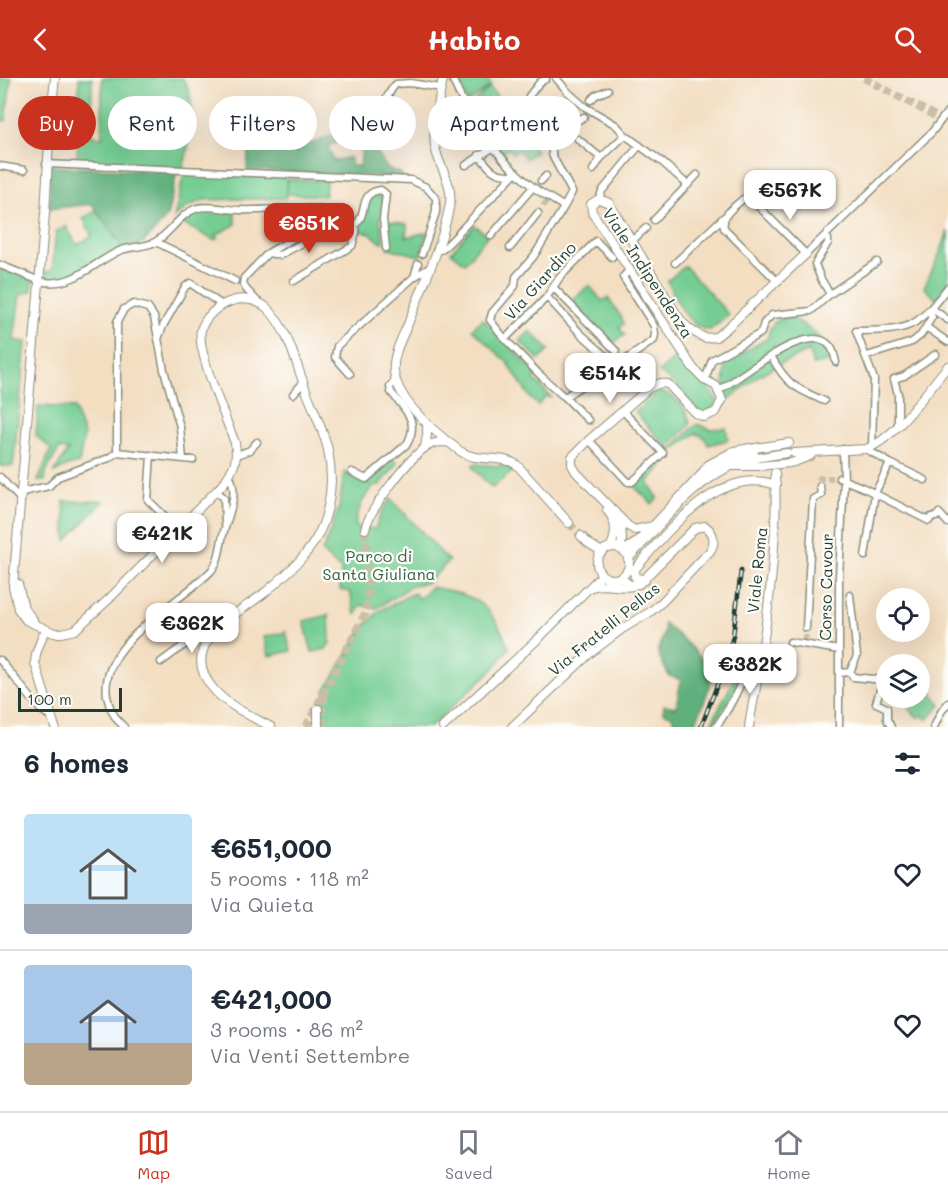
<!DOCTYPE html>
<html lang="en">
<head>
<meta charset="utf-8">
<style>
	:root { --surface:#fff; --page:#f6f6f7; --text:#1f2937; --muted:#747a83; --line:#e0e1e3; --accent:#c8321e }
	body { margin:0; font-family:Mali,sans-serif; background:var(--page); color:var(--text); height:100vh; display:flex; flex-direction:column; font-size:22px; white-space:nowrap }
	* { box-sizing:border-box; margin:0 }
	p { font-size:20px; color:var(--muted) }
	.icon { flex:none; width:33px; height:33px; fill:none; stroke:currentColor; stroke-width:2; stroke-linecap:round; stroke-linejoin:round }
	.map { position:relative; height:649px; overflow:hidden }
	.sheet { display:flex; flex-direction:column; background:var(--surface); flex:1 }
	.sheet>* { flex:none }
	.banner { position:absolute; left:18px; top:18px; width:600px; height:54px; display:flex; gap:12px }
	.controls { position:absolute; left:876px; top:510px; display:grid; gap:12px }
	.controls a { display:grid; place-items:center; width:54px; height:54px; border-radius:50%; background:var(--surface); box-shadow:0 6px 24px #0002; font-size:30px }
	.scale { position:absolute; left:18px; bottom:15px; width:104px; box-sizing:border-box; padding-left:6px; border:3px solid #1f3d34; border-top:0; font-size:16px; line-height:21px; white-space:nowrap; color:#1f3d34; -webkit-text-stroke:4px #fdfcf7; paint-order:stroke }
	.price { position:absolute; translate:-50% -51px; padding:0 14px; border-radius:12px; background:#fff; color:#222; font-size:20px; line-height:39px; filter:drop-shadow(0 2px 3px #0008) }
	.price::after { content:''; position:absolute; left:50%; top:36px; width:18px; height:14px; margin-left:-9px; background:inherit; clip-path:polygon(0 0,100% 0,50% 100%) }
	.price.current { background:var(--accent); color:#fff }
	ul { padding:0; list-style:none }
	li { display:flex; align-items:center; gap:18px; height:150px; padding:0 24px }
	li+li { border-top:2px solid var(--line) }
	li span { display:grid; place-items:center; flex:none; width:168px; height:120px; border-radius:6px; color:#555 }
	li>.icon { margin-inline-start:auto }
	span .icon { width:72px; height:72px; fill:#fffc; stroke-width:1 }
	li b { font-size:26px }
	h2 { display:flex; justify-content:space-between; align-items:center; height:72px; padding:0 24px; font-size:26px }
	.chip { padding:0 21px; border-radius:27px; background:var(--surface); box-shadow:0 6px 24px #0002; font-size:21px; line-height:54px }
	.chip.current { background:var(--accent); color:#fff }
	header { display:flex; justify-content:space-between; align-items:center; height:78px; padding:0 24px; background:var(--accent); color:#fff; font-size:27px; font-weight:700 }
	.menu { display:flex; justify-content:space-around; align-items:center; height:84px; border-top:2px solid var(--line); background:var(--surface); font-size:16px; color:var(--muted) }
	.menu a { display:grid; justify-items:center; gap:3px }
	.menu .current { color:var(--accent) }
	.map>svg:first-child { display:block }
	.green { fill:#75cd93; stroke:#4a8564; stroke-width:1.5 }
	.forest { fill:#60b07d; stroke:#407658; stroke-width:1.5 }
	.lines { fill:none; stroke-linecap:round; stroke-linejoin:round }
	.minor-tunnel { stroke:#c9bea6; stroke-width:6; stroke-dasharray:6 3; stroke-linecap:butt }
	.tertiary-tunnel { stroke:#c9bea6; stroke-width:8; stroke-dasharray:8 4; stroke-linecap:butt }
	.minor-casing { stroke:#898e7b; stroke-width:9 }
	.tertiary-casing { stroke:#898e7b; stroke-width:10 }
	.minor { stroke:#fff; stroke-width:6 }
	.tertiary { stroke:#fff; stroke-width:8 }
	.rail-casing { stroke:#1f3d34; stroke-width:4.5 }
	.rail { stroke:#fdfcf7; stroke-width:2; stroke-dasharray:7; stroke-linecap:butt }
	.labels { text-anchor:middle; stroke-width:4.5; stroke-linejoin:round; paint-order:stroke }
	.street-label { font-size:16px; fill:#1f3d34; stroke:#fdfcf7 }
	.park-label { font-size:16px; fill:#34614c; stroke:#fdfcf7 }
</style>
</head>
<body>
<header><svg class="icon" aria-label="back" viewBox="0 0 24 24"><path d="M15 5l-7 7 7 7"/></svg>Habito<svg class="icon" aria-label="search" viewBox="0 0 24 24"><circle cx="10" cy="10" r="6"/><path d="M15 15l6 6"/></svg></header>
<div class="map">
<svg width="948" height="649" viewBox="0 0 948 649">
	<rect width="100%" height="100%" fill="#fdfcf7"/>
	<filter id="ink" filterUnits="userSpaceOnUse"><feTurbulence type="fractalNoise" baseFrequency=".0167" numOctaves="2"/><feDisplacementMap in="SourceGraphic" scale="12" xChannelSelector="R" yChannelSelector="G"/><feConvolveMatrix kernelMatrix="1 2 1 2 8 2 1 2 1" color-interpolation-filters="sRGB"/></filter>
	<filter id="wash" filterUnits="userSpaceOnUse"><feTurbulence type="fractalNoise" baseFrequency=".008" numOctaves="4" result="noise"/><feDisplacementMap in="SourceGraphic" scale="24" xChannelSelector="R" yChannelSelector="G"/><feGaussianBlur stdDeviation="1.35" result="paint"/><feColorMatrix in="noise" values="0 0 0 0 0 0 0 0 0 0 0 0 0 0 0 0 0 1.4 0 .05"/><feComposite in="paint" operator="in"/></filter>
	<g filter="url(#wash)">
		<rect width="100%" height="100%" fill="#f3dec2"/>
		<path class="green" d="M0 0H11L6 43 0 42Z
			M79 0H92L91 58 102 59V0H182C199 21 190 66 183 90L77 85Z
			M458 0H486L491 7 468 25Z
			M490 9 536 73 526 81 519 72 513 76 509 70 502 75C491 61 475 46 470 28Z
			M184 94 287 98 286 120 203 122 189 128 174 140Z
			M288 101 326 103 325 118 287 116Z
			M373 115H378L383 121 380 141 384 164H380L370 155 358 152 357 147 362 145 368 121Z
			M200 129 234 132 236 146 216 157 218 160 214 162 179 144Z
			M96 133 123 170 87 191 59 204 45 202 46 193H52L56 154 66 148 77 167 92 158 83 140Z
			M389 143 407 146 406 159 428 154 420 178 388 170Z
			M474 147 488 157 465 185 451 174Z
			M948 153V205L936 221 924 209 941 173Z
			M685 188 729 237 710 252C688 252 676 220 667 203Z
			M0 189 33 203 32 213 20 217 14 262 26 264 13 388H0Z
			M589 207 602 223 608 220 622 240 624 246 619 249 625 257 611 266 585 240 572 223Z
			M787 239C800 241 819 257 825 269 827 273 827 279 828 284L813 287 809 273 775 288 758 298 726 324 723 318C725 308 724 290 727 284L768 260C769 248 776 241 787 239Z
			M483 241 537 296 534 301 551 319 550 320 547 318 538 327 531 321 507 284 472 251Z
			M530 253 549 272 539 282 520 263Z
			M679 276 697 300 714 316 717 324C714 331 710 333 702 335L695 331 676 307 659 294Z
			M659 313C675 317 688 329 690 347L667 369 635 334Z
			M38 328 74 330 84 357 79 385 70 387 54 395 68 372 59 371 46 394 45 403H38L51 371 36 358Z
			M697 346 710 351 726 350 728 362 708 367 705 360 696 355 673 372 671 370Z
			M665 380 667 383 648 404 658 420 652 426 634 408Z
			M393 381 398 385 380 407 372 409 362 424 356 440V449L375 451 382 433 391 421 449 483 427 505 413 507 377 530 360 527 357 536H355L350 514 340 512 341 492 322 474 339 430 344 394 367 405Z
			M473 386 511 389 513 393 492 410 473 390Z
			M64 423H104L66 463V460Z
			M431 509C477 517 492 526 509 570L493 591 430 649H322L321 636 325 613 363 550 379 533 414 515 419 521Z
			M329 537 330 565 326 571 312 574 304 543Z
			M286 554 291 573 269 578 264 559Z
			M748 569C754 590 724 632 711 649H709L734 602Z
			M928 610 941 627 927 642 922 637 918 640 909 630Z"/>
		<path class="forest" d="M258 38C266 40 279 41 285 46 307 64 301 73 332 57L338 64 328 68 334 83 350 79 352 88H360L362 69 370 64 388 91 401 95 403 99 247 92 248 75 251 72 240 42Z
			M49 88 177 94 167 139 142 166 123 170 92 126 50 131Z
			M664 545C680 560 710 580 710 604 710 612 697 640 694 649H674L676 644 671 637 663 634 664 627 676 629 681 602 669 598C667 593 658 578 658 575 656 568 667 560 664 545Z"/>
	</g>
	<g filter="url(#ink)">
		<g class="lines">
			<path class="minor-tunnel" d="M543 128 548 122
				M588 342 595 347
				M820 402V400H839
				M805 563 806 550"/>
			<path class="tertiary-tunnel" d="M864 0 948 45
				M569 445 581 458
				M306 649 365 536 368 519 365 451
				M324 649 322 636 325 615"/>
			<defs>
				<path id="minor" d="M452 0C467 38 499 83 533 109 542 116 554 122 564 129L572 114 553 79
					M556 0 568 14 585 29 616 47 625 57 662 84 688 107
					M546 1 540 4 529 18 538 37 550 54
					M591 22 596 17 608 12
					M337 52 357 65 362 64C381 51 380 22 396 6L410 5 441 10
					M549 53 559 41 573 45 584 39
					M551 57 552 76
					M578 61 601 80 625 57
					M479 77C490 91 494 98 513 97
					M46 86 411 102 426 109 436 120V134L422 176
					M466 87 494 69
					M0 88 24 92
					M593 92 601 80
					M541 103 546 98
					M599 121 602 113 639 68
					M654 142 697 97
					M458 155 516 94
					M491 158 533 109
					M825 158 828 161V165L815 186 821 201 830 216
					M633 162 646 150
					M156 164 235 203
					M510 170 538 135
					M436 173 443 171 457 157
					M268 175 280 177 338 146 346 144 355 147
					M675 185 724 139
					M0 187 35 201
					M414 199 418 186
					M294 203 352 168 356 154 355 147C369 136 357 115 381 112L386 116 383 141 386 170
					M777 203 724 150C721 137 734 129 743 121H751L806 176 932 54 948 33
					M44 204C75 208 93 185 119 173 130 168 143 170 155 164 170 156 180 135 198 130 210 127 227 132 239 132 266 133 292 129 318 131L320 134 313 149 268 175 244 200 243 206 246 211 257 223
					M553 209 616 273
					M547 219 580 255 617 288
					M931 230 948 242
					M926 249 948 264
					M158 261 163 248 185 209 190 205 222 227
					M505 261 546 220 560 199 596 163 612 179
					M771 278C787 307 795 310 824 323
					M867 278 912 264 921 257 932 239 928 233
					M538 295 505 261 490 242 492 235 515 208 516 199 534 178 564 129
					M350 296 335 279 337 268 414 199 429 190
					M540 297 562 317
					M705 302 712 282 761 255 764 245 772 237 811 233 830 216 877 184
					M719 312C740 301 807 242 829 267 834 271 834 278 836 284
					M293 316 303 305
					M564 318 588 342
					M565 319 591 301 607 295 654 262 655 256 654 248 623 199 630 191
					M898 346V316L894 301 904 298 936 276
					M589 362 628 404H632L663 375 622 332
					M872 368 874 301 856 253C910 252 914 253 948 209
					M866 371 890 385 925 402
					M117 374V244L124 231 134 226 148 230 154 239 164 292 180 349 183 381
					M151 377 148 422 178 451
					M237 377 250 372 257 364
					M352 394 366 401 407 366C420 343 405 332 391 314L390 309 396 301
					M0 399 21 422
					M839 400 864 410 929 443 931 439H936L939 435 948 445
					M217 413 224 420 225 446
					M22 414 49 408 58 399 109 380 117 374 193 382
					M865 478 875 415 890 385
					M806 550 813 421 821 417 820 408
					M790 564 839 572
					M0 582 40 631 51 639
					M161 584 202 554 216 551
					M850 594 853 599 883 602 876 625 887 630V641L891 649
					M839 595 850 594 857 578 850 517
					M124 649C115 641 109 630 107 618 99 565 179 526 211 493 221 482 220 463 225 450 230 432 239 414 229 397
					M716 649C734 624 744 600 754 571L763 567
					M839 649V499L844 403 843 371
					M934 649 941 634 948 625"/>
				<path id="tertiary" d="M55 0 50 44 45 136 13 508 18 531 26 542 54 555H62L75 552 109 521 224 405C234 389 238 384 235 365 227 343 196 272 201 252 205 239 216 229 229 224 241 219 257 221 267 230 288 250 296 286 306 312 313 331 323 351 328 372 330 382 331 393 331 403 330 429 323 455 306 475 294 490 279 503 263 516 236 537 178 565 211 608 225 627 251 638 271 649
					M443 0C440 17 432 53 435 68 438 88 453 104 450 125 443 166 423 207 408 246 402 260 392 278 394 294 398 324 437 356 460 373 477 385 501 376 517 387L569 445
					M425 369 427 357V345
					M753 372 755 370 789 365
					M794 375 866 371C897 360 927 312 948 288
					M794 384 810 378 814 374
					M734 388H759L790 385
					M702 397 724 383 749 376
					M607 432C617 444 617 456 610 470
					M653 448 635 452 628 448 576 394 572 387V379L589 362 649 310 660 305 668 306 695 335 704 339 716 334 722 322 716 308 705 302 693 290 592 134 591 126 599 121 609 125 677 237 683 245 692 253 705 260 716 259 726 251 806 176
					M365 451C369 432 409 380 426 369 433 364 440 364 448 364
					M581 458 588 465 602 474
					M597 485a16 16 0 1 1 32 0a16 16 0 1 1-32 0Z
					M620 471 622 463 621 441
					M623 473 637 464 653 448 700 398 708 387 734 373 750 370 754 376 752 381
					M628 481C661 447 695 400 741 384 755 379 772 377 787 375
					M645 502 635 499 634 495 636 490C668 453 719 387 776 407
					M18 506 24 530 33 542
					M592 509C606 504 619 511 633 508
					M45 551 36 576 35 585 55 649
					M318 631V649
					M443 649 539 560 602 497
					M512 649 589 576 622 551 650 534 662 524 710 473C716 464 714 454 705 448L695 450 639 506 630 507 620 500
					M749 649C752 626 758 603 761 580 770 520 778 456 775 395"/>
			</defs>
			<use href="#minor" class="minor-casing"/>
			<use href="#tertiary" class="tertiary-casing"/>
			<use href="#minor" class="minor"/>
			<use href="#tertiary" class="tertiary"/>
			<defs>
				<path id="rail" d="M701 649 727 581 733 558 741 492"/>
			</defs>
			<use href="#rail" class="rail-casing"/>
			<use href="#rail" class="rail"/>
		</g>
	</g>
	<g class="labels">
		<g class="street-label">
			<text transform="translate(648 195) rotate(57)" y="6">Viale Indipendenza</text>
			<text transform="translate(540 203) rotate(-48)" y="6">Via Giardino</text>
			<text transform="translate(757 492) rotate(-84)" y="6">Viale Roma</text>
			<text transform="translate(826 509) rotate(-89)" y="6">Corso Cavour</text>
			<text transform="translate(604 551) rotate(-39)" y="6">Via Fratelli Pellas</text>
		</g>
		<g class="park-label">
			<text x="379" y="484">Parco di<tspan x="379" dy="18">Santa Giuliana</tspan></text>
		</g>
	</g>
</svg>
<div class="controls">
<a><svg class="icon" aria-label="locate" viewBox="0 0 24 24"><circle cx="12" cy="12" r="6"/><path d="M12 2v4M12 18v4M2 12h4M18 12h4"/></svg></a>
<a><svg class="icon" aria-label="layers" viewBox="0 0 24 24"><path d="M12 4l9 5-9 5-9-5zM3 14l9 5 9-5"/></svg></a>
</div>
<div class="scale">100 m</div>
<b class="price" style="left:790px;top:143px">€567K</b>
<b class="price current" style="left:309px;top:176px">€651K</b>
<b class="price" style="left:610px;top:326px">€514K</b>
<b class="price" style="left:162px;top:486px">€421K</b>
<b class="price" style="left:192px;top:576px">€362K</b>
<b class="price" style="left:750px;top:617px">€382K</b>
<div class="banner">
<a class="chip current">Buy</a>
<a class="chip">Rent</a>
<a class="chip">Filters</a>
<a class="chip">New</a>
<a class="chip">Apartment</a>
</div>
</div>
<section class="sheet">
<h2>6 homes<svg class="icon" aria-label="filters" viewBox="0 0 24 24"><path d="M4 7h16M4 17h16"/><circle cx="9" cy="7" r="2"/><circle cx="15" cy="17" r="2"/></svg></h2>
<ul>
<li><span style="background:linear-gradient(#bfe0f5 75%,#9aa5b1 0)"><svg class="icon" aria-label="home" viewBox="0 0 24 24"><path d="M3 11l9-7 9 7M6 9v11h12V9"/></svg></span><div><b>€651,000</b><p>5 rooms · 118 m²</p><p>Via Quieta</p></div><svg class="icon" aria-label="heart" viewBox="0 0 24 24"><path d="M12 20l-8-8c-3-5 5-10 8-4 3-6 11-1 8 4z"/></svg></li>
<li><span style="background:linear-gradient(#a9c7e8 65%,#b9a48a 0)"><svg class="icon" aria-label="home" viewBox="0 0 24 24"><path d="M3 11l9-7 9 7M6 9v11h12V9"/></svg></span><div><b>€421,000</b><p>3 rooms · 86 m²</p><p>Via Venti Settembre</p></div><svg class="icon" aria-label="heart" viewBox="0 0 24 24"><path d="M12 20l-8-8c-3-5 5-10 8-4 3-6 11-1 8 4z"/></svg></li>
</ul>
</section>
<nav class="menu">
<a class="current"><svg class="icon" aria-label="map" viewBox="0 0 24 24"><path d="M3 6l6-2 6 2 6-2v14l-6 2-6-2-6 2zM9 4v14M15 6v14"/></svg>Map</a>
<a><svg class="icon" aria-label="saved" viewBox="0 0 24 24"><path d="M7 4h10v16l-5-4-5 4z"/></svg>Saved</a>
<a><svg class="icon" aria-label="home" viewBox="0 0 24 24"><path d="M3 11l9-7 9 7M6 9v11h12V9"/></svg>Home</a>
</nav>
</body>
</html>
